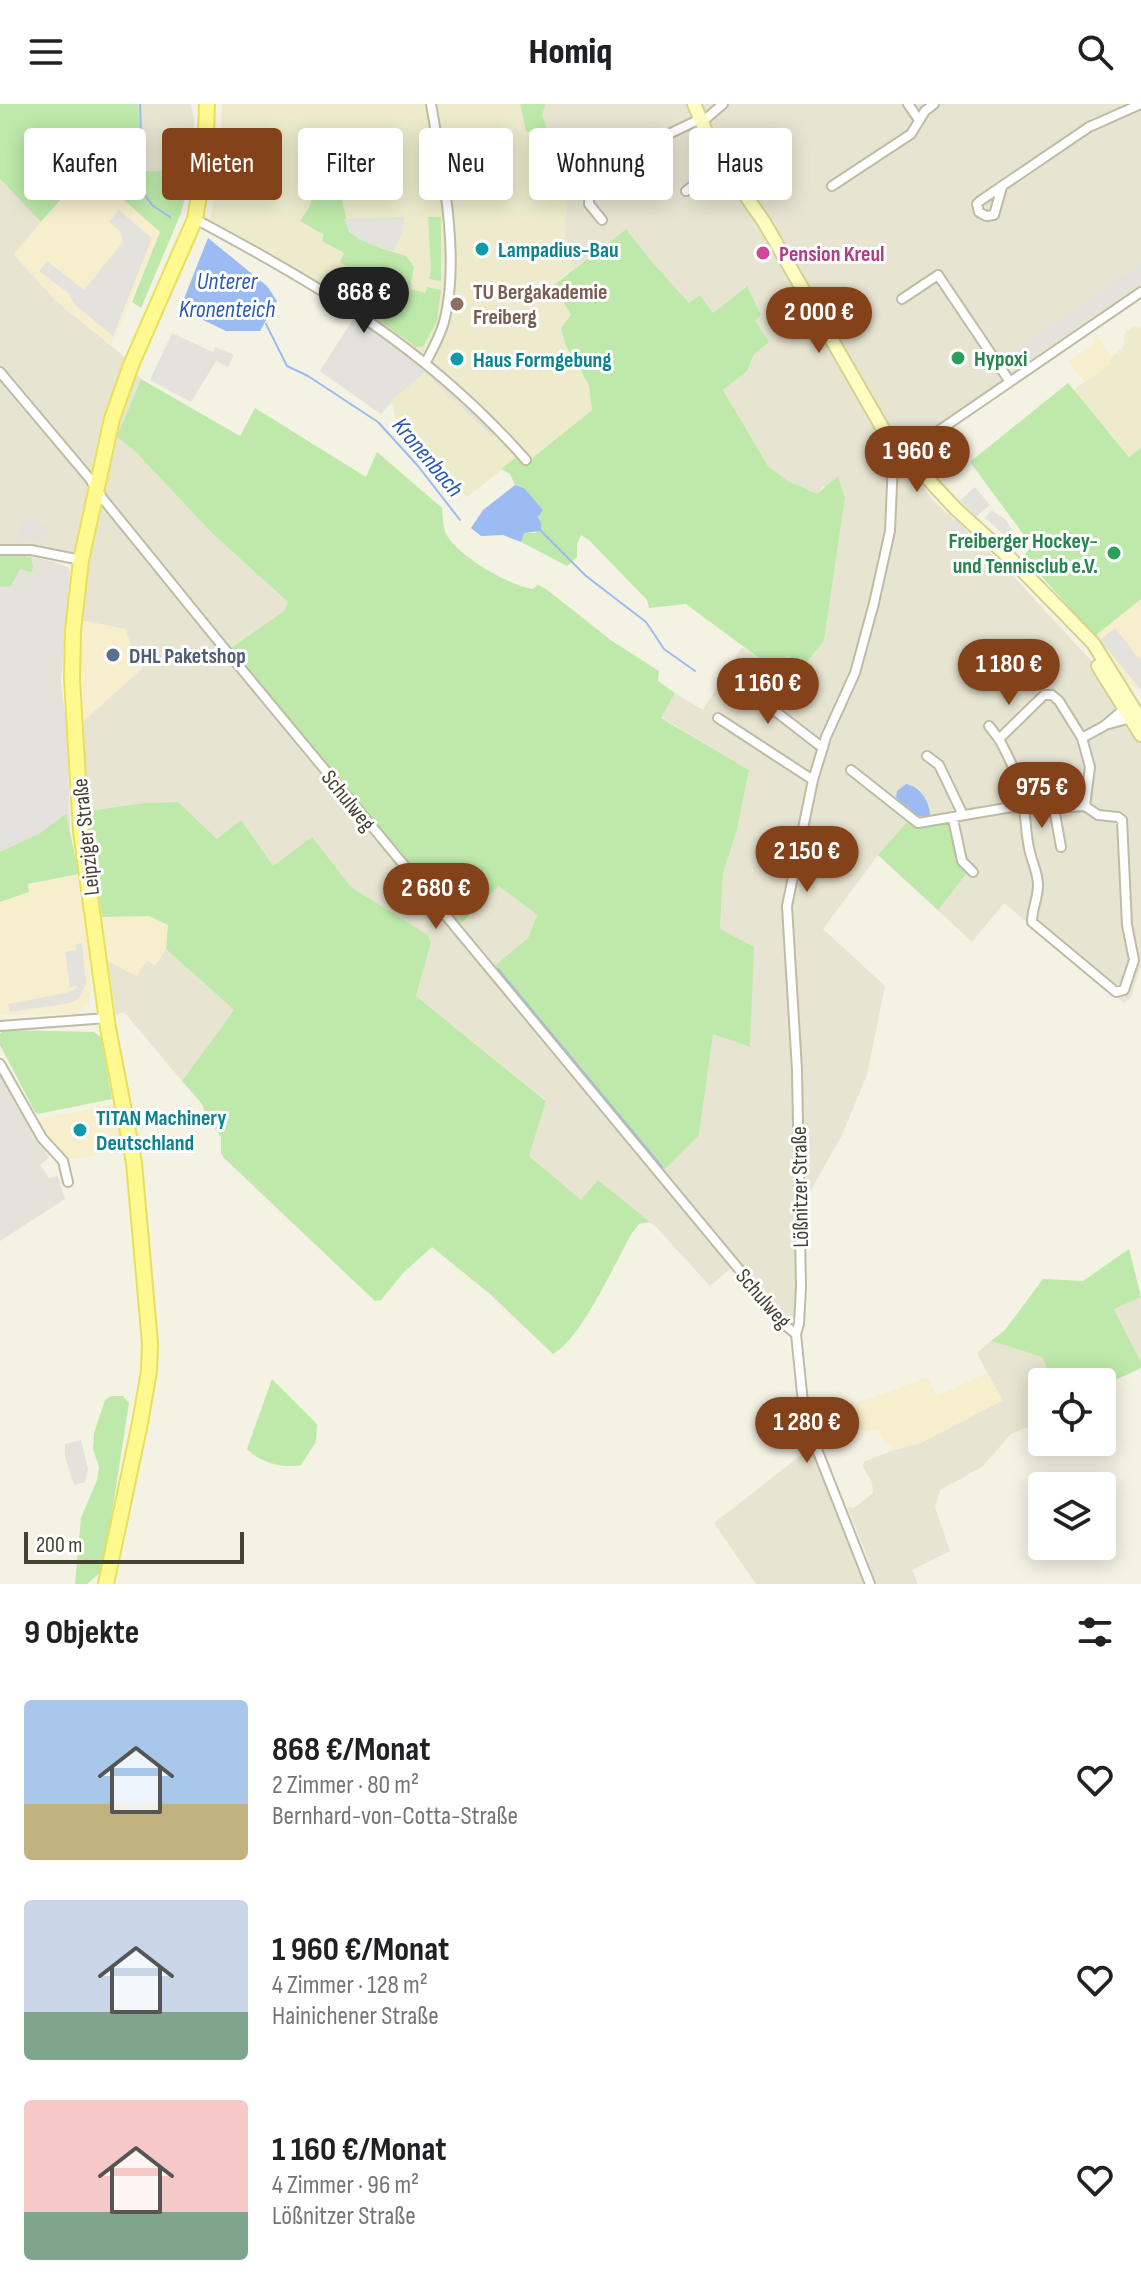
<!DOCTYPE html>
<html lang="de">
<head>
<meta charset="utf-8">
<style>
	:root { --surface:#fff; --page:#f2f2f2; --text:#202124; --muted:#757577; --accent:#84421a }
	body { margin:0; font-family:"Sofia Sans Condensed",sans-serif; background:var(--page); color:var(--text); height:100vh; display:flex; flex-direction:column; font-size:30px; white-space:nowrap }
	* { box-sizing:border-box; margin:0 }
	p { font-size:26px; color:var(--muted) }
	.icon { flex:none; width:44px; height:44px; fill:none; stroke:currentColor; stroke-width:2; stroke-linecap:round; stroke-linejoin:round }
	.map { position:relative; height:1480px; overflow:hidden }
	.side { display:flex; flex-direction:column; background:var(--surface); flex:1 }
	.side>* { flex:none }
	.guide { position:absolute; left:24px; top:24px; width:1094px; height:72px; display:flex; gap:16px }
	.buttons { position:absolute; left:1028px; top:1264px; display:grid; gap:16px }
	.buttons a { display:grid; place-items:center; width:88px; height:88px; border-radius:8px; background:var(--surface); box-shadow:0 4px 20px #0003; font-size:40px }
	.scale { position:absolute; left:24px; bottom:20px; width:220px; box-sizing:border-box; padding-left:8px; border:4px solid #454233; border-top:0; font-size:22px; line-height:28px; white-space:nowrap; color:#454233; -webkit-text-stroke:6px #fff; paint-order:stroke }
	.price { position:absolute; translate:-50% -68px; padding:0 18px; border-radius:28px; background:var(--accent); color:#fff; font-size:26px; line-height:52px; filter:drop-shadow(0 2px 4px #0008) }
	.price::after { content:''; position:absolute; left:50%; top:48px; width:24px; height:18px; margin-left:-12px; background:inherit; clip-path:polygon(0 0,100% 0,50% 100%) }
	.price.on { background:#222; color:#fff }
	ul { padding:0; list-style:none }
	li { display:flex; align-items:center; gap:24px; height:200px; padding:0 24px }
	li span { display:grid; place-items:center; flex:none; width:224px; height:160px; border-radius:8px; color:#555 }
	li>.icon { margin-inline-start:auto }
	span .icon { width:96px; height:96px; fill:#fffc; stroke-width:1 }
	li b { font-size:34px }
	h2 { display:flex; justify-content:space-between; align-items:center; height:96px; padding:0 24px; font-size:34px }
	.tag { padding:0 28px; border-radius:8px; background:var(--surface); box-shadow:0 4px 20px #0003; font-size:28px; line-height:72px }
	.tag.on { background:var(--accent); color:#fff }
	header { display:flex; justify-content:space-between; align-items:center; height:104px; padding:0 24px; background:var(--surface); font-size:36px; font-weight:800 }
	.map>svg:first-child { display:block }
	.residential { fill:#e7e5d1 }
	.commercial { fill:#f6eecd }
	.industrial { fill:#e4e2d9 }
	.education { fill:#edebcc }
	.green { fill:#bee9aa }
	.parking { fill:#e3e2dc }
	.water { fill:#9cbbf3 }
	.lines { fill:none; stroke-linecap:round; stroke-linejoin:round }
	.stream { stroke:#9cbbf3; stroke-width:2 }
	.minor-casing { stroke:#bebca6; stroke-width:12 }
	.secondary-casing { stroke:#d5d291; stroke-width:16 }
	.primary-casing { stroke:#e9df5b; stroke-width:18 }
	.minor { stroke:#fff; stroke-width:8 }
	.secondary { stroke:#fffec1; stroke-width:12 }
	.primary { stroke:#fff990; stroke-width:14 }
	.culture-dot { fill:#0f9aa8; stroke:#fff; stroke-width:3 }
	.hotel-dot { fill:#d1479c; stroke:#fff; stroke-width:3 }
	.education-dot { fill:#8d6e63; stroke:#fff; stroke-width:3 }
	.leisure-dot { fill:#2e9e5b; stroke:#fff; stroke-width:3 }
	.service-dot { fill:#5c6f8a; stroke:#fff; stroke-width:3 }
	.labels { text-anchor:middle; stroke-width:6; stroke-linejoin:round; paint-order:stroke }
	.culture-label { font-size:22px; font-weight:bold; fill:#0d838f; stroke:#fff; text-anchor:start }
	.hotel-label { font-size:22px; font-weight:bold; fill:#b23c85; stroke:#fff; text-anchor:start }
	.education-label { font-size:22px; font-weight:bold; fill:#785e54; stroke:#fff; text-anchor:start }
	.leisure-label { font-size:22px; font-weight:bold; fill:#27864d; stroke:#fff; text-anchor:start }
	.service-label { font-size:22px; font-weight:bold; fill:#4e5e75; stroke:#fff; text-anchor:start }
	.street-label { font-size:22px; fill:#454233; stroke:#fff }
	.water-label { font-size:24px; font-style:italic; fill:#2859b5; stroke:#fff }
</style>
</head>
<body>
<header><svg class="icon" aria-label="menu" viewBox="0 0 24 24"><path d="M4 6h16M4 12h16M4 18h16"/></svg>Homiq<svg class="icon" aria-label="search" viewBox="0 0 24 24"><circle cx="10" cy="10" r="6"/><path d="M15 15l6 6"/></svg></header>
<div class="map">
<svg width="1141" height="1480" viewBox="0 0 1141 1480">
	<rect width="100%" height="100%" fill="#f3f2e3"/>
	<path class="residential" d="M138 0H191L194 15 192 67H144Z
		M546 0H691L889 341 934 397 1002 460 1095 561 1141 635V861L1131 893 1124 899 1004 799 972 838 878 751 823 825 885 882 867 971 841 1033 804 1098 795 1104 799 1183 792 1224 732 1163 710 1182 657 1124 599 1077 581 1097 529 1052 546 996 416 892 431 839 428 831 351 783 312 734 273 762 217 735 178 698 144 699 84 707 80 657 84 616 143 564 137 556 125 525 79 516 78 456 0 446V75L41 118 14 151 57 198 120 249 141 275 118 333 133 345 212 429 288 498 284 507 227 545 459 823 499 782 537 811 528 834 492 864 699 1031 713 930 750 943 720 826 723 769 737 726 749 666 661 613 675 589 703 606 742 543 775 566 787 551 802 562 824 535 845 394 823 382 817 391 788 377 768 362 723 286 747 267 754 250 755 217 746 182 712 210 689 200 651 157 626 125 574 165 564 126 566 106 558 45 552 37 542 11Z
		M697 0H1141V195L1136 188 906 346 882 320 716 43Z
		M166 845 234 906 182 977 124 908 116 911 108 857 136 872 147 856 155 861Z
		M1141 1193V1258L1114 1204Z
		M991 1237 1042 1253 1053 1278H1042V1316L1011 1330 982 1363 940 1386 935 1403 950 1447 912 1466 918 1480H875L866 1449 847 1403 854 1404 873 1389 872 1378 863 1363 864 1358 893 1346 921 1339 1002 1296 977 1249Z
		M814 1341 866 1480H756L714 1419Z"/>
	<path class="commercial" d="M88 64 161 128 111 241 57 198 14 150Z
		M1097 232 1112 254 1110 256 1112 260 1085 278 1068 257 1095 238 1093 235Z
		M1141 495V586L1124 578 1095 532Z
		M79 516 125 525 137 556 143 564 84 616Z
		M79 770 89 849 90 898 78 910 0 911V798L28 788 30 782Z
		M128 811 149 812 168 821 166 845 155 861 147 856 137 872 108 857 102 813 111 814Z
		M114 1000 123 1046 65 1056 36 1016Z
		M987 1269 1003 1296 921 1339 893 1346 877 1327H812L809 1306 814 1301 828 1303 846 1301 873 1294 927 1273 937 1292Z"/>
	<path class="industrial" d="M11 448 54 458 68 463 70 467 61 578 67 627 70 724 0 760V449Z
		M0 970 49 1054 40 1061 49 1074 58 1072 65 1095 0 1137Z"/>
	<path class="education" d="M222 0H520L527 27 552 37 558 44 566 106 564 126 574 165 561 174 558 188 572 212 566 242 589 281 592 306 525 359 518 353 467 393 396 317 392 299 381 310 320 267 359 206 210 116 220 62Z
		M1135 222 1138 225 1141 223V344L1130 353 1073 286 1111 260 1109 256 1124 242V230Z"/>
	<path class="green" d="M0 0H138L144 67H192L181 109 141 204 132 198 160 128 88 64 41 118 0 75Z
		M520 0H546L542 11 552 37 526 27Z
		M332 78 339 82 349 128 377 143 406 152 414 163 410 185 425 189 427 183 441 186 437 217 423 243H416L356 200 368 176 340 158 344 149 322 137 324 131 300 117 309 104 316 83Z
		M428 113H441V177L429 175 431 165Z
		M626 125 651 157 689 199 700 191 713 209 747 182 761 211 755 217 769 238 754 250 747 267 723 286 768 362 788 377 817 390 838 372 845 394 824 536 803 563 787 551 775 566 686 500 649 504 647 496 589 436 581 431 577 440V453L567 462 521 438 523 429H536L539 409 524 384 515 381 510 370 501 365 518 352 526 359 592 306 589 281 566 242 561 224 571 211 554 181Z
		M141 275 240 332 255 304 366 373 377 348 442 404C443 412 443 423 446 430 458 452 508 481 532 485L538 481 546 485 612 537 659 567 658 577 675 589 661 614 749 666 737 726 723 769 720 825 754 843 750 943 713 930 699 1031 662 1068 492 864 528 834 537 811 499 782 458 823 227 546 284 507 288 498 212 429 133 345 117 333Z
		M1068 279 1129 353 1141 344V495L1095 532 1026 455 1025 450 1032 442 970 358Z
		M11 449 31 454 33 464 31 468 20 465 11 482 0 483V450Z
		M178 698 217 735 241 716 273 762 312 733 351 783 428 831 431 839 416 892 546 997 529 1052 581 1096 598 1076 650 1118 639 1120 632 1129C614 1160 582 1234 553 1250L490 1190 432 1143 404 1168 381 1196 375 1197 224 1054 221 1049V1033L206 1011 202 1000 182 977 234 906 166 845 168 821 149 812 102 813 87 707 144 699Z
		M66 710 79 770 28 780 29 788 0 798V748L39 730Z
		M910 715H953L962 757 970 765 938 806 878 751Z
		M4 926 94 928 101 933 112 995 38 1010 35 1008 0 941V930Z
		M1129 1145 1141 1193 1114 1205 1141 1258V1264L1102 1282V1278H1053L1042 1253 991 1237 1005 1226 1043 1175 1083 1177Z
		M272 1275 317 1320 316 1338 301 1361C284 1365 259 1358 247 1345Z
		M111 1292H123L129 1299 103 1466 87 1480H75L81 1414 97 1376 99 1363 93 1345 94 1329 105 1296Z"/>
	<path class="parking" d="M119 106 152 134 113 232 76 202 68 189 39 167 47 157 84 186 123 138 120 127 109 118Z
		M404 113 403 126 394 147 377 143 359 135 349 127 344 115Z
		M1141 160V178L1017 263 1009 251Z
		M354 214 420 262 424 269 393 295 381 310 320 267Z
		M172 229 213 248 215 243 234 251 228 263 216 257 191 298 150 276Z
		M430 261 498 325 492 332 424 268Z
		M975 383 990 401 976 413 960 396Z
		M991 406 1005 415 1022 442 1019 445 985 414Z
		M955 415 972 432 957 447 951 441 955 436 944 425Z
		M21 417H37L49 424 44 438 28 435 17 438Z
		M1115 524 1139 555 1141 554V586L1100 536Z
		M51 638 64 639 60 667 64 673 53 681 67 701 62 711 41 727 16 693 26 685 23 681 49 661Z
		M10 678 12 691 34 728 0 746V683Z
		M82 839 86 880 78 895 70 899 10 908 8 900 66 889 76 885 77 882 70 883 65 848 76 846V840Z
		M81 1336 88 1365 85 1378 74 1381 65 1353V1340Z"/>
	<path class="water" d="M208 134 267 182 277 197 260 227H226L180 205Z
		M515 381 524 384 543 406 538 413 541 419V427L524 429 521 438 503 431 481 432 471 424 483 406Z
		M906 680C921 683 930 698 930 712H917L896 694 897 687Z"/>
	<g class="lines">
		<path class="stream" d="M140 0 143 88 152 101 170 113
			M266 220 287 262 308 272 378 318 418 362 460 416
			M541 427 586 472 646 518 664 545 695 567
			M367 710 456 816
			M498 865 662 1063"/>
		<defs>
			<path id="minor" d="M908 0 919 16
				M701 19 723 0
				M832 82 911 30 925 7 934 0
				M1002 83 994 111 986 112 979 108 977 100 980 97 1089 23 1141 0
				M686 87 723 59
				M195 115C323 183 429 246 526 356
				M602 116 589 100V90L650 39 700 15
				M902 195 938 171 1010 278
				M426 258C433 245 440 232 444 218 461 155 442 64 431 0
				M0 268 90 375 103 395 224 544 786 1222 796 1230
				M0 446H31L81 456
				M732 574 823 644
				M718 614 813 676
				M1105 621 1131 614
				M989 622 999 635
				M1082 634 1090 663 1085 702
				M927 652 939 661 962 709
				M851 666 918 719 1012 703 1036 705 1085 702 1098 711 1118 713 1122 716 1127 821 1134 856 1124 886 1116 888 1032 818C1032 805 1038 794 1038 781 1038 768 1031 756 1029 744 1025 726 1026 706 1021 688 1017 669 1008 652 999 635L1044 591H1052L1059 597 1082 634 1104 622 1124 605
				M1054 704 1061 743
				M953 715 962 757 973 768
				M0 922 107 914
				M0 960 42 1034 63 1057 68 1078
				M870 1480 809 1325 803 1299 796 1230 799 1220 801 1183 797 966 787 802 813 676 826 633 855 569 874 499 890 427 893 358 1141 188"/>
			<path id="secondary" d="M694 0 714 46 764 118 886 330 956 405 1013 457 1093 539 1141 616
				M1098 562 1141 631"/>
			<path id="primary" d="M106 1480 140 1319 149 1267 150 1239 134 1059 108 924 81 727 72 575 73 527 81 456 112 315 131 261 195 115 205 57 207 0"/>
		</defs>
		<use href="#minor" class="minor-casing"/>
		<use href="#secondary" class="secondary-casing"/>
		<use href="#primary" class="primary-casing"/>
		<use href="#minor" class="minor"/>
		<use href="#secondary" class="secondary"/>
		<use href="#primary" class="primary"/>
	</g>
	<g class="culture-dot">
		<circle cx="482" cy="145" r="8"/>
		<circle cx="457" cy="255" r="8"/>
		<circle cx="80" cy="1026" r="8"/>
	</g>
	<circle class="hotel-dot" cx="763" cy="149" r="8"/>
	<circle class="education-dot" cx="457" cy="200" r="8"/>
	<g class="leisure-dot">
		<circle cx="958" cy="254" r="8"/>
		<circle cx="1114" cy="449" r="8"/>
	</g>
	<circle class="service-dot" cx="113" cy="551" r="8"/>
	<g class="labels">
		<g class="culture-label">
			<text x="498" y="153">Lampadius-Bau</text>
			<text x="473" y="263">Haus Formgebung</text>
			<text x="96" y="1021">TITAN Machinery<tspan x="96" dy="25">Deutschland</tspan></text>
		</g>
		<g class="hotel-label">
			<text x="779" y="157">Pension Kreul</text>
		</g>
		<g class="education-label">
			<text x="473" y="195">TU Bergakademie<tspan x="473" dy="25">Freiberg</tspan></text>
		</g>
		<g class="leisure-label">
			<text x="974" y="262">Hypoxi</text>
			<text x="1098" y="444" text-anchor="end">Freiberger Hockey-<tspan x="1098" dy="25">und Tennisclub e.V.</tspan></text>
		</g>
		<g class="service-label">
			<text x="129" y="559">DHL Paketshop</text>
		</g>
		<g class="street-label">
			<text transform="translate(349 696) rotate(51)" y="8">Schulweg</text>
			<text transform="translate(85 733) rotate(-96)" y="8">Leipziger Straße</text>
			<text transform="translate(799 1083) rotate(-91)" y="8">Lößnitzer Straße</text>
			<text transform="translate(764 1194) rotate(49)" y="8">Schulweg</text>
		</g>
		<g class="water-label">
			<text x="227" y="185">Unterer<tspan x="227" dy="28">Kronenteich</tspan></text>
			<text transform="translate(428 353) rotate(50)" y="8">Kronenbach</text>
		</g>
	</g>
</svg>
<div class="buttons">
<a><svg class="icon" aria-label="locate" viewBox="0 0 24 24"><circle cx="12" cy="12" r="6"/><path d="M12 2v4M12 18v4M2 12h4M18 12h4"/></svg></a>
<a><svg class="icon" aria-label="layers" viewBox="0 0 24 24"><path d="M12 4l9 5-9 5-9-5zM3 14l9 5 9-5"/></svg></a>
</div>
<div class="scale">200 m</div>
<b class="price on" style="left:364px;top:231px">868 €</b>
<b class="price" style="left:819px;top:251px">2 000 €</b>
<b class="price" style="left:917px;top:390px">1 960 €</b>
<b class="price" style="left:1009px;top:603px">1 180 €</b>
<b class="price" style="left:768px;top:622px">1 160 €</b>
<b class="price" style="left:1042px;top:726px">975 €</b>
<b class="price" style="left:807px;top:790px">2 150 €</b>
<b class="price" style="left:436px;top:827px">2 680 €</b>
<b class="price" style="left:807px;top:1361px">1 280 €</b>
<div class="guide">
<a class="tag">Kaufen</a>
<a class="tag on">Mieten</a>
<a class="tag">Filter</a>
<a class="tag">Neu</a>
<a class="tag">Wohnung</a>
<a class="tag">Haus</a>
</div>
</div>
<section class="side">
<h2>9 Objekte<svg class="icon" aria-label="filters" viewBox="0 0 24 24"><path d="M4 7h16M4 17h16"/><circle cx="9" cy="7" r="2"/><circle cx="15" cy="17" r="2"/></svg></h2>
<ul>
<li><span style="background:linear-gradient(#a9c7e8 65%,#c2b280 0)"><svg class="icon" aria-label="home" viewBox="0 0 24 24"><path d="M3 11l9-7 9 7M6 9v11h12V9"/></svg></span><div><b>868 €/Monat</b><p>2 Zimmer · 80 m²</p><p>Bernhard-von-Cotta-Straße</p></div><svg class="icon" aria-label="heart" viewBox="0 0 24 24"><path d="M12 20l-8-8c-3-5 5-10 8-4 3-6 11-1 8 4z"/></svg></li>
<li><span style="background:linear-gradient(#c9d6e8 70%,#7fa58c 0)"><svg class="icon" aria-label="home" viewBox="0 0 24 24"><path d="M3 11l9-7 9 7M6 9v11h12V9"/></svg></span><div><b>1 960 €/Monat</b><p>4 Zimmer · 128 m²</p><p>Hainichener Straße</p></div><svg class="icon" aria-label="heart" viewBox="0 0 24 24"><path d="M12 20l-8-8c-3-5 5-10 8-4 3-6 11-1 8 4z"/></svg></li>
<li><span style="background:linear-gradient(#f6c9c9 70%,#7fa58c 0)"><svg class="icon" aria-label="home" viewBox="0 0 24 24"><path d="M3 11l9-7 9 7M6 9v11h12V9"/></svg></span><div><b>1 160 €/Monat</b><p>4 Zimmer · 96 m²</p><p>Lößnitzer Straße</p></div><svg class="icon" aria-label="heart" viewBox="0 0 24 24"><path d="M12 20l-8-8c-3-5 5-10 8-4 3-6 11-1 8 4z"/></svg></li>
</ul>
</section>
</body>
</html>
